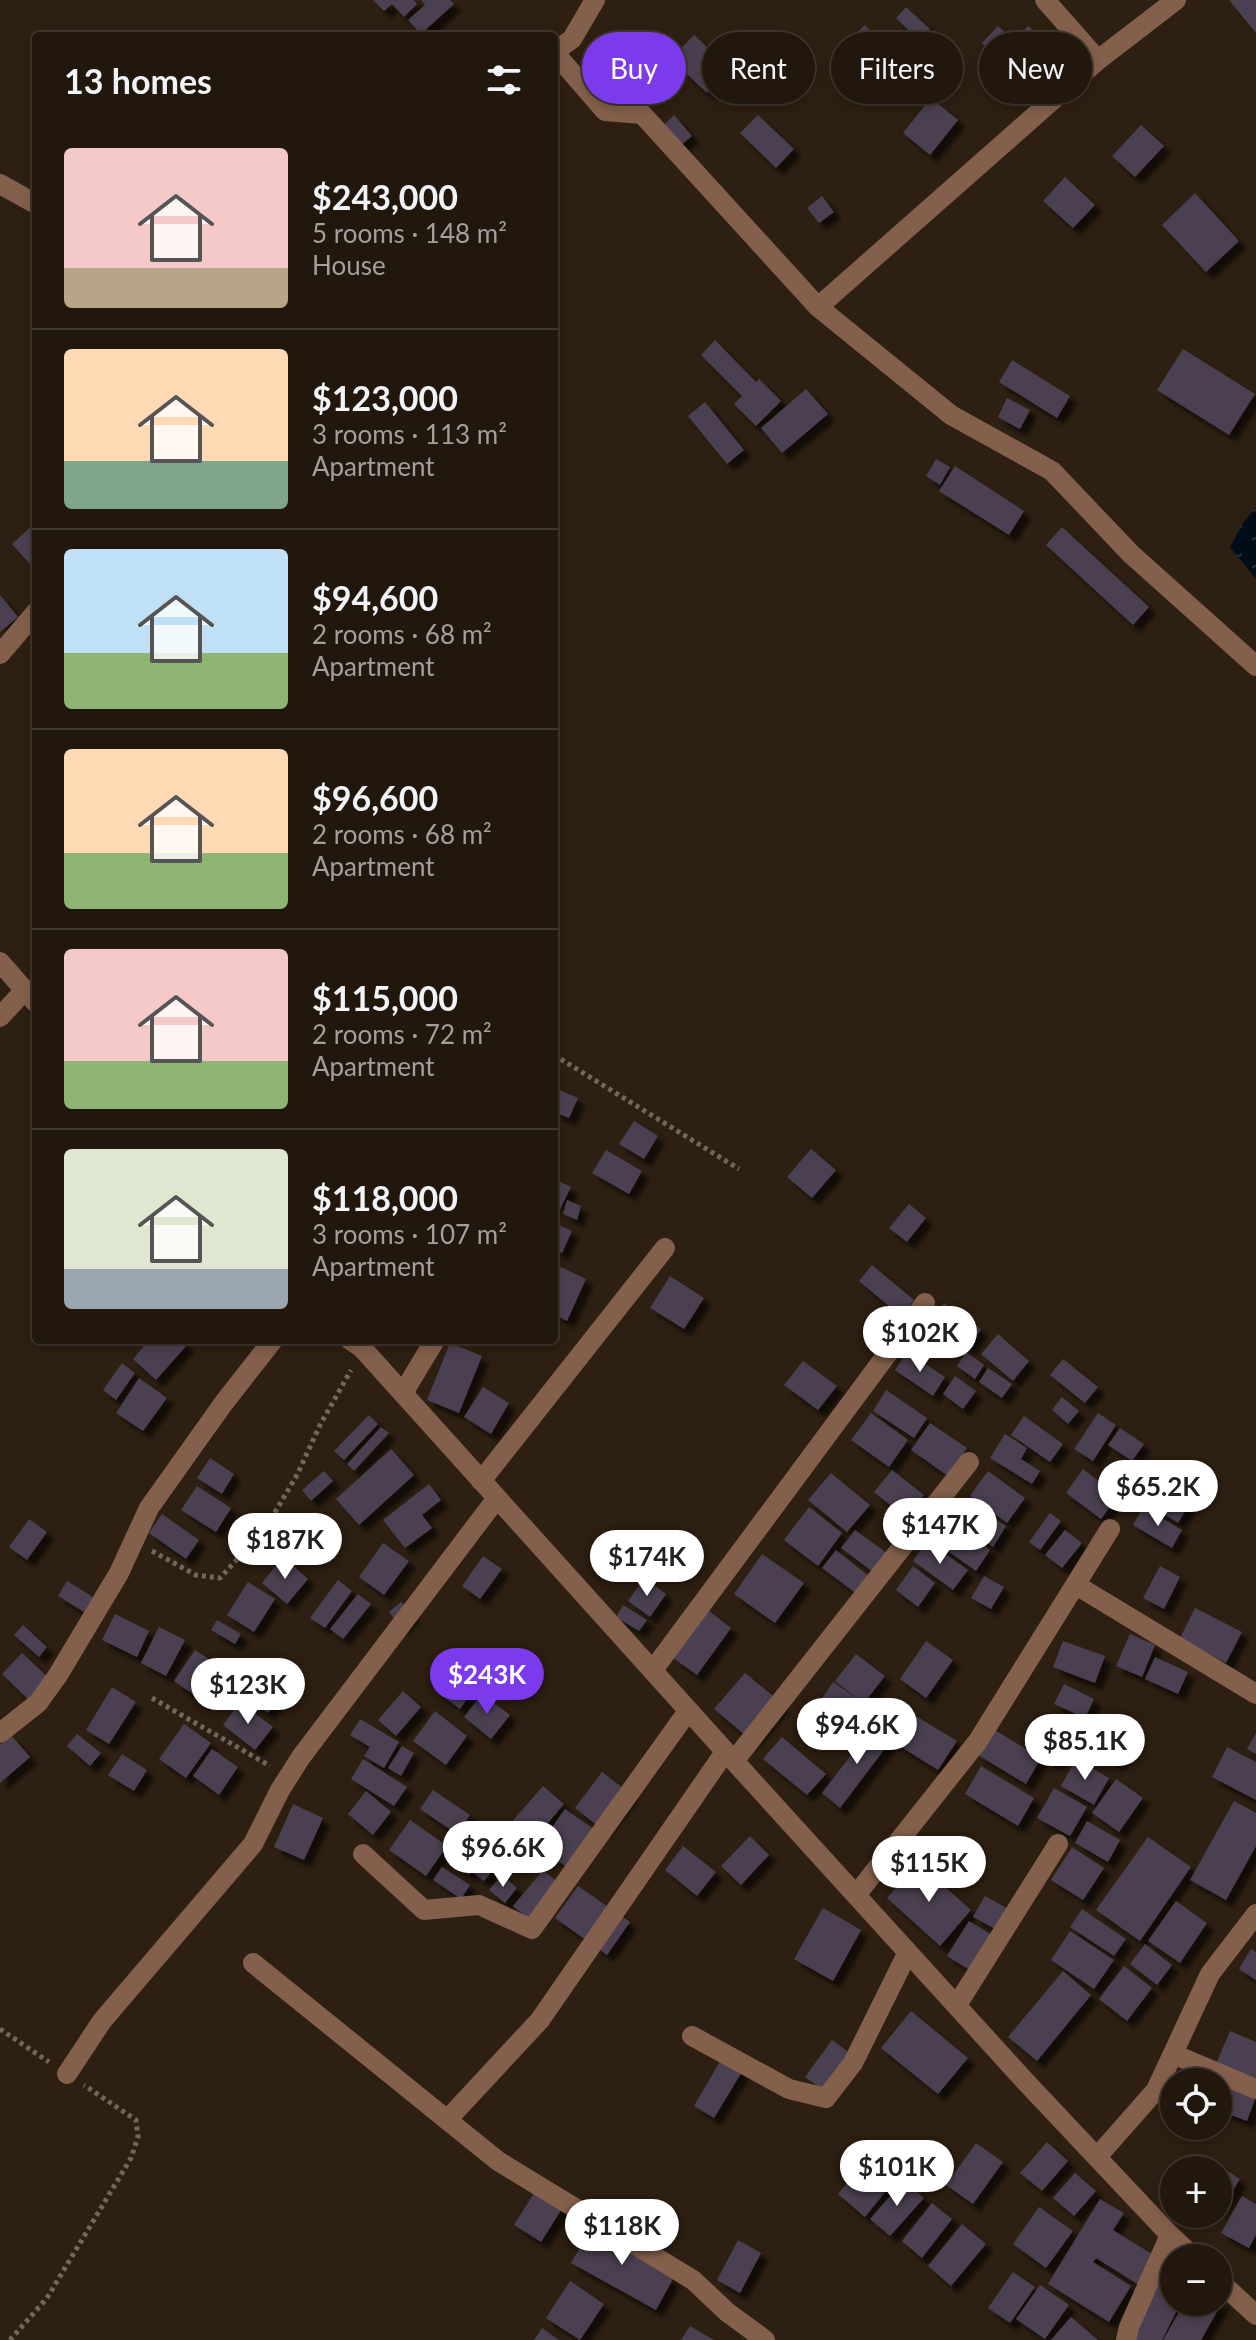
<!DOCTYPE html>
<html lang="en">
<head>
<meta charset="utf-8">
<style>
	:root { --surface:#22170d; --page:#2e241b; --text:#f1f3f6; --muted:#a29f9d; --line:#3f362e; --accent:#7c3aed }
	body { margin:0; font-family:Lato,sans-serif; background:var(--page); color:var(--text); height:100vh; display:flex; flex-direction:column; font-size:30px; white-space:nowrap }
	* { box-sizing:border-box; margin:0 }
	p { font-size:26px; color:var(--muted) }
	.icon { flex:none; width:44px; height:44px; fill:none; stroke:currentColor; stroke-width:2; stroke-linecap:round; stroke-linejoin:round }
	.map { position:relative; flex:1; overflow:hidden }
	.details { position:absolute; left:32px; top:32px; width:526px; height:1312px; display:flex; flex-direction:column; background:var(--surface); border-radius:8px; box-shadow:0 4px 12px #0003,0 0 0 2px var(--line) }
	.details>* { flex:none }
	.hud { position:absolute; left:582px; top:32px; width:554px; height:72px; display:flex; gap:16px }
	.tools { position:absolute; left:1160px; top:2068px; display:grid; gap:16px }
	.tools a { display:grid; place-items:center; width:72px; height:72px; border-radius:50%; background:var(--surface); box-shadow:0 4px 12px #0003,0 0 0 2px var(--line); font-size:40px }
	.price { position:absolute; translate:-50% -68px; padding:0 18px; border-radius:28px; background:#fff; color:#222; font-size:26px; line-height:52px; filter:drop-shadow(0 2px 4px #0008) }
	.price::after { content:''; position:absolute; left:50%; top:48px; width:24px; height:18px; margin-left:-12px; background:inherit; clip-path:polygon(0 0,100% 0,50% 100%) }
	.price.current { background:var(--accent); color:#fff }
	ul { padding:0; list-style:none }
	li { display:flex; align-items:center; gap:24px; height:200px; padding:0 32px }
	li+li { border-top:2px solid var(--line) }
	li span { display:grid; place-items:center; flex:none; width:224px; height:160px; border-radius:8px; color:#555 }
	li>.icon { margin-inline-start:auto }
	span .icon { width:96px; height:96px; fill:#fffc; stroke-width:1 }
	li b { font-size:34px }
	h2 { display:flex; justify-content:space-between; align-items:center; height:96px; padding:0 32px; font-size:34px }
	.tag { padding:0 28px; border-radius:36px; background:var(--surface); box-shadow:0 4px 12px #0003,0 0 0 2px var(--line); font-size:28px; line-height:72px }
	.tag.current { background:var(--accent); color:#fff }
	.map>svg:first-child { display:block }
	.water { fill:url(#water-ripples) }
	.building { fill:#4b4051; filter:url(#shadow) }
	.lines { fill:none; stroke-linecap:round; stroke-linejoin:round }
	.path { stroke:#73675a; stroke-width:5; stroke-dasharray:4 4; stroke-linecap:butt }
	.minor { stroke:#83604b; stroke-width:20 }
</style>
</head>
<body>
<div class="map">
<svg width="1256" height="2340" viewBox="0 0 1256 2340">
	<defs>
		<pattern id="water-ripples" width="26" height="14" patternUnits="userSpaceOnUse" patternTransform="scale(2)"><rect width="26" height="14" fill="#000c18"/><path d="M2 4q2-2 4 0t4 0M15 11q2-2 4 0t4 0" fill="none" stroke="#263039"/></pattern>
		<filter id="shadow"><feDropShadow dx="7" dy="7" stdDeviation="2" flood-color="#0009"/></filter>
	</defs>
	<rect width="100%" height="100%" fill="#2d1f11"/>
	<path class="water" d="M1256 507V579L1230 547 1243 523Z"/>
	<path class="building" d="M373 0H414L417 4 404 17 392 4 384 11Z
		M421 0H450L454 4 421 34 408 20 425 5Z
		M1229 0H1256V33Z
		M906 7 930 29 919 40 896 18Z
		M865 25 879 40 856 63 841 48Z
		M998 26 1013 40 997 57 982 43Z
		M1028 26 1049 44 1024 73 1003 55Z
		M694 35 730 68 707 93 671 59Z
		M870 59 885 73 872 87 857 73Z
		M657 62 667 75 651 88 641 75Z
		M931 98 958 120 930 155 903 133Z
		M674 115 692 136 680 146 663 126Z
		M758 115 794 149 776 168 740 133Z
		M1141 125 1164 146 1135 177 1112 156Z
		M1065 177 1095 205 1073 228 1043 201Z
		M1195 193 1239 241 1206 272 1162 225Z
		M822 196 834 212 819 223 807 208Z
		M715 340 756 382 759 379 781 401 756 426 734 404 742 396 701 355Z
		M1183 349 1255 394 1229 435 1157 390Z
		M1012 360 1070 396 1057 418 999 382Z
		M806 389 828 414 782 453 761 428Z
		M1007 398 1030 410 1020 429 998 417Z
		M705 402 744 450 727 464 688 416Z
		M936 459 950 467 940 485 926 476Z
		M955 466 1024 511 1009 535 939 491Z
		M35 523 36 525V571L12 544Z
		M1062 527 1149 607 1133 625 1046 545Z
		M0 595 18 617 0 632Z
		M554 1088 578 1098 569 1118 554 1112Z
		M634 1121 658 1136 644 1159 619 1144Z
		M811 1149 836 1170 812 1198 787 1177Z
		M606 1150 642 1171 629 1194 592 1173Z
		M554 1179 571 1187 560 1209 554 1206Z
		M567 1200 581 1206 577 1220 563 1214Z
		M909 1204 926 1218 907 1242 889 1228Z
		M557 1224 572 1231 562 1253 554 1249V1229Z
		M554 1264 586 1279 567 1321 554 1314Z
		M872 1265 914 1300 901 1316 859 1281Z
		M670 1276 704 1298 684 1329 650 1308Z
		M944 1303 981 1329 969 1348 931 1322Z
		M998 1334 1029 1361 1013 1381 981 1354Z
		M149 1340H181L187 1345 156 1380 133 1359Z
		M450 1343 482 1356 459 1413 427 1400Z
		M907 1352 945 1377 933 1396 895 1370Z
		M966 1352 984 1365 975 1379 957 1366Z
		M1063 1359 1098 1387 1085 1403 1050 1375Z
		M803 1361 837 1386 818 1410 784 1385Z
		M122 1363 135 1373 116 1400 103 1390Z
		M988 1368 1012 1384 1002 1398 979 1382Z
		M955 1376 976 1391 963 1409 943 1394Z
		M139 1378 167 1398 143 1431 116 1413Z
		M483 1387 509 1403 491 1434 464 1417Z
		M886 1390 927 1418 914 1438 873 1411Z
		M1062 1397 1079 1411 1068 1424 1052 1410Z
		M871 1413 908 1440 889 1467 851 1440Z
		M1098 1413 1116 1425 1093 1461 1074 1449Z
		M369 1415 378 1424 344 1460 334 1451Z
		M1024 1416 1063 1444 1050 1462 1011 1435Z
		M930 1423 967 1448 948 1476 911 1450Z
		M381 1427 389 1433 354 1471 347 1464Z
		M1120 1428 1144 1444 1132 1461 1108 1445Z
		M1005 1434 1027 1448 1021 1459 1040 1471 1032 1484 990 1458Z
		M391 1449 414 1475 359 1525 336 1499Z
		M210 1458 234 1474 222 1494 197 1478Z
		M1083 1469 1118 1496 1101 1519 1066 1493Z
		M892 1470 924 1495 906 1518 874 1492Z
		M324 1471 333 1481 311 1501 302 1490Z
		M988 1471 1025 1498 1007 1523 970 1496Z
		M831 1473 870 1505 847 1532 808 1500Z
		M1155 1480 1191 1502 1178 1523 1143 1501Z
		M429 1484 441 1500 422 1515 432 1528 405 1548 383 1520Z
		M197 1486 231 1508 216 1532 181 1510Z
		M975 1506 1006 1526 993 1547 962 1525Z
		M809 1507 842 1533 818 1566 784 1540Z
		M1143 1507 1182 1530 1172 1548 1133 1525Z
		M1050 1513 1061 1521 1040 1550 1029 1542Z
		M162 1514 199 1540 186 1559 149 1533Z
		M29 1519 47 1532 27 1560 9 1547Z
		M953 1524 990 1550 976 1571 939 1545Z
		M855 1530 887 1553 873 1572 841 1548Z
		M1065 1530 1082 1543 1062 1568 1045 1555Z
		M927 1541 968 1570 953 1590 913 1561Z
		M383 1543 409 1561 384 1595 359 1577Z
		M836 1550 870 1577 857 1594 822 1568Z
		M762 1554 804 1583 775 1623 734 1594Z
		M483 1556 502 1569 480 1599 462 1586Z
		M283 1557 308 1579 287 1604 262 1583Z
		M913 1566 935 1583 918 1607 896 1590Z
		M1160 1566 1180 1577 1164 1609 1143 1598Z
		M984 1576 1004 1587 991 1609 971 1598Z
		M644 1578 666 1594 650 1617 628 1601Z
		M338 1580 352 1591 325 1628 310 1618Z
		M67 1581 93 1597 84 1612 58 1596Z
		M248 1582 275 1599 254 1632 227 1615Z
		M358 1594 371 1604 343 1639 330 1629Z
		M401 1602 413 1616 401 1627 389 1612Z
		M623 1605 647 1620 639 1631 616 1617Z
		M1195 1608 1242 1632 1226 1663 1180 1638Z
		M708 1610 731 1628 697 1675 673 1658Z
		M115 1614 149 1631 137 1657 102 1640Z
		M217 1620 241 1634 235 1644 211 1630Z
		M23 1625 47 1647 39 1657 14 1635Z
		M159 1627 185 1640 166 1676 141 1663Z
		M1130 1634 1155 1645 1142 1677 1116 1666Z
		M926 1641 953 1660 926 1698 900 1679Z
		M1063 1641 1105 1656 1095 1683 1053 1667Z
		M195 1650 221 1667 200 1699 174 1681Z
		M22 1653 50 1679 30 1701 2 1674Z
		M856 1654 885 1676 864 1703 873 1709 855 1737 815 1709 833 1682 858 1699 835 1681Z
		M1155 1657 1188 1672 1178 1694 1145 1679Z
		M255 1664 287 1686 268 1713 236 1690Z
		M449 1670 475 1688 460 1709 434 1690Z
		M745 1673 783 1704 752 1741 714 1709Z
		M1064 1684 1094 1699 1085 1718 1054 1704Z
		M112 1687 136 1702 109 1744 86 1730Z
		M403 1691 421 1707 396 1736 378 1720Z
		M482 1694 510 1715 491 1739 464 1717Z
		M240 1702 273 1727 255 1750 223 1725Z
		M435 1711 467 1736 446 1765 413 1741Z
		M911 1713 957 1741 938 1770 893 1742Z
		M1040 1717 1071 1734 1055 1764 1024 1746Z
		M360 1719 399 1742 384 1768 364 1756 370 1747 350 1735Z
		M1098 1719 1131 1735 1118 1764 1084 1748Z
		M184 1724 211 1743 186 1778 159 1759Z
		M875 1724 893 1738 840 1808 822 1793Z
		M993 1729 1041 1758 1026 1784 978 1755Z
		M1256 1733V1754L1247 1749Z
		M77 1734 101 1753 90 1766 67 1746Z
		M11 1735 30 1757 0 1783V1745Z
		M782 1737 826 1774 807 1795 763 1759Z
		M402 1746 414 1753 401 1776 388 1768Z
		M1227 1747 1256 1762V1800L1212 1777Z
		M212 1749 238 1767 219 1795 193 1776Z
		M122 1754 147 1770 134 1791 108 1775Z
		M363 1759 407 1787 394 1806 351 1779Z
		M1076 1759 1109 1778 1094 1805 1061 1786Z
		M981 1766 1034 1798 1018 1826 965 1794Z
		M602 1772 631 1794 603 1830 575 1808Z
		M1116 1779 1143 1798 1119 1832 1092 1813Z
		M543 1786 564 1804 530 1844 509 1825Z
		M1054 1788 1087 1807 1070 1836 1037 1818Z
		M433 1790 470 1815 457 1834 420 1809Z
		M366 1791 391 1812 373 1835 348 1814Z
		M1234 1801 1256 1813V1846L1226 1900 1190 1880Z
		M293 1804 323 1818 304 1860 274 1847Z
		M565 1809 598 1832 571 1870 538 1847Z
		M410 1820 447 1846 426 1876 389 1850Z
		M472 1821 496 1839 469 1875 444 1857Z
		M1087 1821 1120 1840 1108 1862 1075 1843Z
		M750 1836 769 1855 741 1885 721 1866Z
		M1148 1837 1191 1867 1140 1941 1096 1910Z
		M496 1844 507 1853 484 1881 474 1873Z
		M683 1846 716 1872 697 1896 665 1870Z
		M1072 1847 1104 1868 1083 1900 1051 1880Z
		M918 1863 971 1910 940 1946 887 1898Z
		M442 1867 470 1885 461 1899 433 1880Z
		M543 1870 560 1884 530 1920 513 1906Z
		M502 1875 517 1888 505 1903 489 1890Z
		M578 1886 630 1922 607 1955 555 1918Z
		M985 1896 1010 1910 999 1931 973 1917Z
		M1176 1901 1207 1923 1180 1963 1148 1941Z
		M823 1908 861 1930 833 1981 794 1959Z
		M1082 1909 1126 1939 1114 1956 1070 1927Z
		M969 1921 994 1936 971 1971 947 1956Z
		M1070 1931 1114 1960 1094 1989 1051 1960Z
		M1145 1944 1172 1965 1157 1985 1130 1964Z
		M1251 1949 1256 1952V1980L1239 1969Z
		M1124 1966 1152 1988 1127 2021 1099 1999Z
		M1063 1971 1091 1995 1037 2061 1008 2037Z
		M911 2011 968 2058 938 2094 881 2048Z
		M1230 2031 1256 2042V2078L1216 2064Z
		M832 2040 854 2056 827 2093 805 2077Z
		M722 2058 743 2070 714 2118 694 2106Z
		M1191 2070 1256 2096 1247 2121 1218 2110V2082H1187Z
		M1047 2142 1068 2161 1042 2191 1020 2173Z
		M976 2143 1003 2162 973 2204 946 2185Z
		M871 2154 898 2176 865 2217 838 2194Z
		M1207 2158 1240 2179 1218 2214V2170H1200Z
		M1075 2173 1096 2191 1074 2216 1053 2198Z
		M904 2180 924 2198 890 2236 870 2219Z
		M536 2190 563 2207 541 2242 514 2225Z
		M1242 2196 1256 2204V2235L1249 2248 1221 2233Z
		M1100 2199 1124 2213 1113 2230 1160 2259 1142 2287 1096 2258 1093 2262 1131 2286 1109 2322 1048 2284Z
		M932 2203 952 2219 922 2258 902 2241Z
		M1039 2207 1073 2231 1046 2268 1013 2244Z
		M962 2224 986 2244 951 2286 928 2266Z
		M593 2225 653 2259 650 2265 673 2279 656 2310 571 2263Z
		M738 2240 761 2253 740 2293 717 2280Z
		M1169 2266 1174 2268V2302H1181L1162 2340H1131Z
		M1013 2272 1035 2287 1010 2323 988 2308Z
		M570 2281 604 2304 580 2340 546 2318Z
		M1040 2285 1069 2305 1045 2339 1016 2319Z
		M1218 2298 1223 2301 1201 2340H1163L1185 2302H1218Z
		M1071 2317 1098 2340H1051Z
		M690 2326 714 2340H681Z
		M542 2328 559 2340H534Z"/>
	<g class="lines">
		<path class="path" d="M554 1055 739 1169
			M152 1551 196 1575 220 1578 265 1529 297 1475 320 1425 351 1370
			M152 1698 270 1766
			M0 2029 49 2062
			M10 2340 47 2298 131 2158 138 2137 136 2120 84 2085"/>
		<path class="minor" d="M595 0 572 39 554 52 605 111 642 114 818 307 951 415 1052 471 1131 554 1256 666
			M1045 0 1098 60 1176 0
			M0 184 36 204
			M818 307 1098 60
			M0 654 36 612
			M0 962 36 1003
			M0 1017 25 990
			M350 1340 362 1348 734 1761 1024 2080 1170 2235 1195 2258
			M403 1393 435 1340
			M481 1481 665 1248
			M1076 1585 1256 1694
			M653 1670 925 1303
			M0 1733 38 1703 58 1675 119 1573 149 1508 223 1404 273 1340
			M734 1761 969 1462
			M363 1854 424 1910 479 1905 532 1929 688 1711
			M856 1895 978 1741 1110 1529
			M253 1963 498 2161 693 2280 727 2312 765 2340
			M957 2005 1058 1844
			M692 2036 789 2089 826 2098 853 2063 908 1952
			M1173 2054 1256 2089
			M67 2074 102 2021 253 1844 280 1790 301 1757 497 1498
			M447 2120 540 2020 725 1752
			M1097 2157 1156 2090 1210 1974 1256 1914
			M1218 2280 1256 2315
			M1126 2340 1129 2327 1170 2235"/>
	</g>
</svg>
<div class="tools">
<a><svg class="icon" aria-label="locate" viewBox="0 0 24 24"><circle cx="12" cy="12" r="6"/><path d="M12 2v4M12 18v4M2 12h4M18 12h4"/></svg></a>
<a>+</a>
<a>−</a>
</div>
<b class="price" style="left:920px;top:1374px">$102K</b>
<b class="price" style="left:1158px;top:1528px">$65.2K</b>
<b class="price" style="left:940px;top:1566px">$147K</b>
<b class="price" style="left:285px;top:1581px">$187K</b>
<b class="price" style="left:647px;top:1598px">$174K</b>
<b class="price current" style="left:487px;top:1716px">$243K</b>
<b class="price" style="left:248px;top:1726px">$123K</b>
<b class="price" style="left:857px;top:1766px">$94.6K</b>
<b class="price" style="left:1085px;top:1782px">$85.1K</b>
<b class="price" style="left:503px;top:1889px">$96.6K</b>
<b class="price" style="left:929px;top:1904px">$115K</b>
<b class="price" style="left:897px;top:2208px">$101K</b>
<b class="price" style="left:622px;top:2267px">$118K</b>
<div class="hud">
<a class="tag current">Buy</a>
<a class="tag">Rent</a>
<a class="tag">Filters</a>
<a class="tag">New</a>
</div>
<section class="details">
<h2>13 homes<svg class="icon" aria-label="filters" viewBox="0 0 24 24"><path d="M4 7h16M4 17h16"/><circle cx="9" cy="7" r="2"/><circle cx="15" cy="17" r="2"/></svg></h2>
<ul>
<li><span style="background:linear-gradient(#f6c9c9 75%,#b9a48a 0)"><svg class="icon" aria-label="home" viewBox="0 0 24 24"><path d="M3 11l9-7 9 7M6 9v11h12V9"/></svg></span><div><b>$243,000</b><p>5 rooms · 148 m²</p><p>House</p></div></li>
<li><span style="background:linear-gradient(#ffd9b3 70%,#7fa58c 0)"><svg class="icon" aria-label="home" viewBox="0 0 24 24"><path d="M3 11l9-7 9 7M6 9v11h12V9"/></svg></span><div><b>$123,000</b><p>3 rooms · 113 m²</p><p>Apartment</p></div></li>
<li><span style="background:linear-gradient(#bfe0f5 65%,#8fb573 0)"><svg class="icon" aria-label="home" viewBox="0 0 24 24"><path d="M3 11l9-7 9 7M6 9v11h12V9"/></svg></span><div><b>$94,600</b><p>2 rooms · 68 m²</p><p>Apartment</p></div></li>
<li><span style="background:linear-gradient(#ffd9b3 65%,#8fb573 0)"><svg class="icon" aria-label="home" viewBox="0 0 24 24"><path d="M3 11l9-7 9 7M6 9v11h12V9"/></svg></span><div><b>$96,600</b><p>2 rooms · 68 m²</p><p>Apartment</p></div></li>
<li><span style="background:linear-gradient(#f6c9c9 70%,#8fb573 0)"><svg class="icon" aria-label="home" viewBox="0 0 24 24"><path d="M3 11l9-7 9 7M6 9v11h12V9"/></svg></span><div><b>$115,000</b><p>2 rooms · 72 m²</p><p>Apartment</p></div></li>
<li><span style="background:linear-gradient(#dfe7d0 75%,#9aa5b1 0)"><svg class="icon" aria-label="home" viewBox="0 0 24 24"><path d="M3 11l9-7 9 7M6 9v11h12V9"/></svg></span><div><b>$118,000</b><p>3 rooms · 107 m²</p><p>Apartment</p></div></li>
</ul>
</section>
</div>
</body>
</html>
